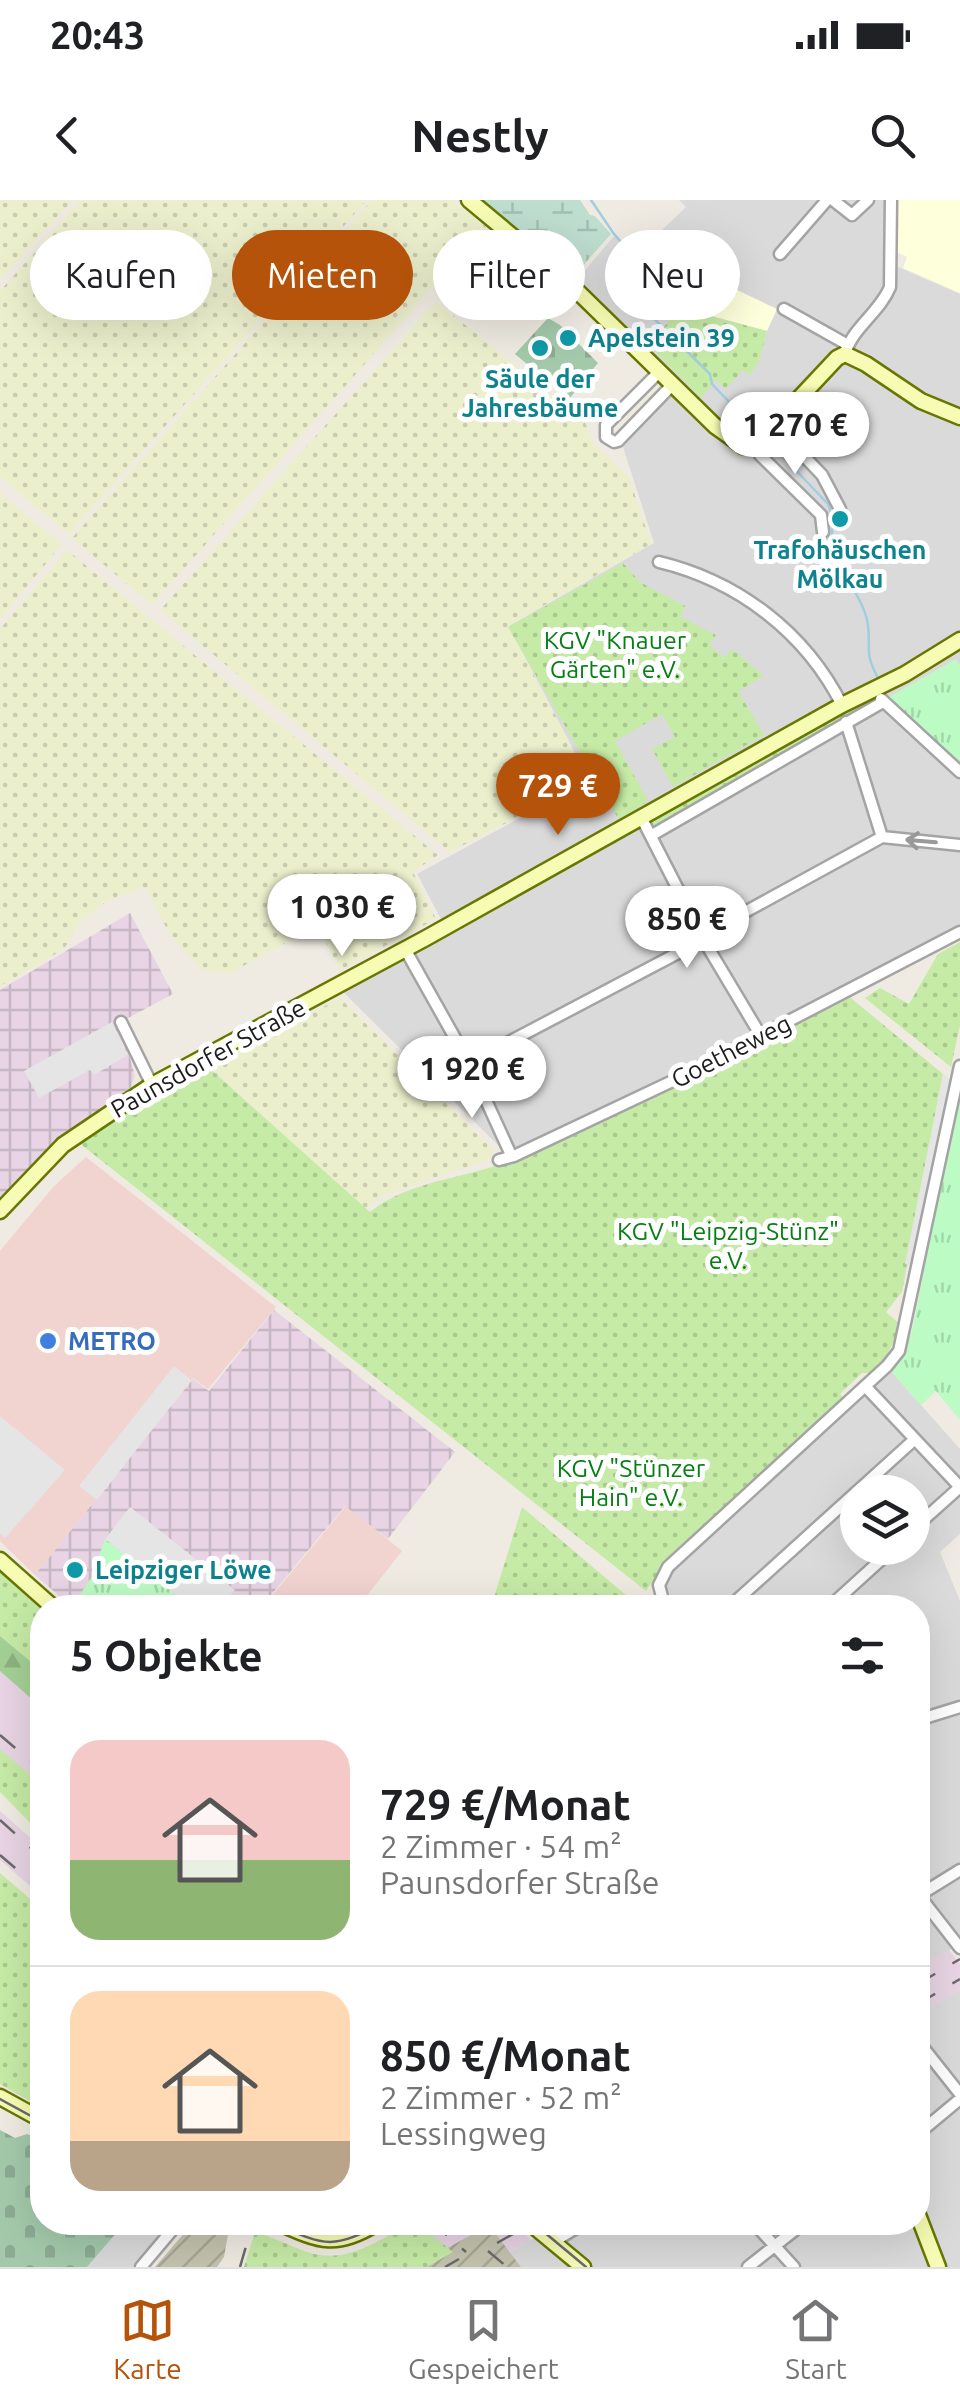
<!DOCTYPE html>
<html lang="de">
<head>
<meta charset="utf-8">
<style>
	:root { --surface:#fff; --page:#f2f2f2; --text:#202124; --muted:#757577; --line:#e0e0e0; --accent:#b45309 }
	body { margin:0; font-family:Ubuntu,sans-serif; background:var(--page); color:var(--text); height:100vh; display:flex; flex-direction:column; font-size:38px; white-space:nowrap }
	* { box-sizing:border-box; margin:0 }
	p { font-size:32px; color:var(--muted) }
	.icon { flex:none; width:55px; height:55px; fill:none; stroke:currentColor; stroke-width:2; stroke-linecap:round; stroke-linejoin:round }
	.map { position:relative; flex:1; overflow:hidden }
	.side { position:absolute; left:30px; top:1395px; width:900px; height:640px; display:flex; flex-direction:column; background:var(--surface); border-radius:40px; box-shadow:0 10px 40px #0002 }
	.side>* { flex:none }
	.top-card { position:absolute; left:30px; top:30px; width:900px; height:90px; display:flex; gap:20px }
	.controls { position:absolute; left:840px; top:1275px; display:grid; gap:20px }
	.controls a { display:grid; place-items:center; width:90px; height:90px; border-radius:50%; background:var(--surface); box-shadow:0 10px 40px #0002; font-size:50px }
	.price { position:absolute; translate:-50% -85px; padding:0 22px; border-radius:35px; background:#fff; color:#222; font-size:32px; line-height:65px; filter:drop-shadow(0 2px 5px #0008) }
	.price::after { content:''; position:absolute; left:50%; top:60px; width:30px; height:22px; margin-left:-15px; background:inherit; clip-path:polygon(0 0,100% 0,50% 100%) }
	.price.active { background:var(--accent); color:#fff }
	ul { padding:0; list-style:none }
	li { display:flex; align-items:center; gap:30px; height:250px; padding:0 40px }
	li+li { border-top:2px solid var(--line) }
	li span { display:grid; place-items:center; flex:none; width:280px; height:200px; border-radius:30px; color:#555 }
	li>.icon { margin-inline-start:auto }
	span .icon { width:120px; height:120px; fill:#fffc; stroke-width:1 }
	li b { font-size:42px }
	h2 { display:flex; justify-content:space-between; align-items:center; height:120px; padding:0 40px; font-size:42px }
	.chip { padding:0 35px; border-radius:45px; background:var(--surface); box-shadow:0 10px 40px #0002; font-size:35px; line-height:90px }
	.chip.active { background:var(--accent); color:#fff }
	.status { display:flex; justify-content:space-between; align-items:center; height:70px; padding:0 50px; background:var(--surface); direction:ltr }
	.status svg { height:28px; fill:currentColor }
	header { display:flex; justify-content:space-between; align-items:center; height:130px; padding:0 40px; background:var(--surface); font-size:45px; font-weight:700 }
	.dock { display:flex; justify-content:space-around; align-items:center; height:140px; border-top:2px solid var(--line); background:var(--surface); font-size:28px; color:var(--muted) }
	.dock a { display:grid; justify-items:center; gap:5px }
	.dock .active { color:var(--accent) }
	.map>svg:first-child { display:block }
	.residential { fill:#dbdada; fill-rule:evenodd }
	.commercial { fill:#f1d3d0 }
	.industrial { fill:url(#industrial-grid) }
	.education { fill:#feffdb }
	.railway { fill:#e8d4e4 }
	.construction { fill:url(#construction-furrows) }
	.farmland { fill:url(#farmland-dots) }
	.grass { fill:url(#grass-dots) }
	.forest { fill:url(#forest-firs) }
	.wetland { fill:url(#wetland-marsh) }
	.cemetery { fill:url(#cemetery-stones) }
	.park { fill:url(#park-tufts) }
	.parking { fill:#e5e5e5 }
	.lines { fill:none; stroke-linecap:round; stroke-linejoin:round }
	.stream { stroke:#a1cede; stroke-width:2.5 }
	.street-casing { stroke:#a4a4a4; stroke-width:15 }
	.secondary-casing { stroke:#677701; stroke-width:19 }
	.street { stroke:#fff; stroke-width:10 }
	.secondary { stroke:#f6fcb3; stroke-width:14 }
	.tram { stroke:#6b6b6b; stroke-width:2.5 }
	.rail { stroke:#6b6b6b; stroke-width:2.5; stroke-dasharray:20 20; stroke-linecap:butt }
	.oneway { stroke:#999 }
	.culture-dot { fill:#0f9aa8; stroke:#fff; stroke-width:4 }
	.shop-dot { fill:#3f7fe0; stroke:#fff; stroke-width:4 }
	.labels { text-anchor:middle; stroke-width:10; stroke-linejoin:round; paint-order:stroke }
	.culture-label { font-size:25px; font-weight:bold; fill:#0d838f; stroke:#fff; text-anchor:start }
	.park-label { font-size:25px; fill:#077f15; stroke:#fff }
	.street-label { font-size:25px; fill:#1d1d1d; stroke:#fff }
	.shop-label { font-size:25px; font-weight:bold; fill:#366cbe; stroke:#fff; text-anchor:start }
</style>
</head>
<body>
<div class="status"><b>20:43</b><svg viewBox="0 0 49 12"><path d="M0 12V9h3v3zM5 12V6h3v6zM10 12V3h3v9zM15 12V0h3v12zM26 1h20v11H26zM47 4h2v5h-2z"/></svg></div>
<header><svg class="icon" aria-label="back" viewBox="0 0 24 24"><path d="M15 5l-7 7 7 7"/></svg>Nestly<svg class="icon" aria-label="search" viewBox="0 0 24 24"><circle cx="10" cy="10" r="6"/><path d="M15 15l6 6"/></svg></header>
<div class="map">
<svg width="960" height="2067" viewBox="0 0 960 2067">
	<defs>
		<pattern id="industrial-grid" width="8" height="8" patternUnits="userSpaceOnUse" patternTransform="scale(2.5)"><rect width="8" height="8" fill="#e8d4e4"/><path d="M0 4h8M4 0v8" fill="none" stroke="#c7b6c3"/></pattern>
		<pattern id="construction-furrows" width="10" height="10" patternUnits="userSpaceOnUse" patternTransform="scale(2.5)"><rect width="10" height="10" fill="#c3c3ae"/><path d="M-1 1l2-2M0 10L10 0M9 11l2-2" fill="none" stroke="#a7a795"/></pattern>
		<pattern id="farmland-dots" width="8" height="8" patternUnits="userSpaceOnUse" patternTransform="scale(2.5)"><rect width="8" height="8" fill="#ebefcc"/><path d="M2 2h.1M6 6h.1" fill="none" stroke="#c9ccaf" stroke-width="1.8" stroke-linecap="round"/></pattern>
		<pattern id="grass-dots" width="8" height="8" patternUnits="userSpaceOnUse" patternTransform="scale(2.5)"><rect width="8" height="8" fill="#c6eba6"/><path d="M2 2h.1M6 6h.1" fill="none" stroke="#aac98e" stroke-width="1.8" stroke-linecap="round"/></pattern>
		<pattern id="forest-firs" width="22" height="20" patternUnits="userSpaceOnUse" patternTransform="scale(2.5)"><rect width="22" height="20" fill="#a4d095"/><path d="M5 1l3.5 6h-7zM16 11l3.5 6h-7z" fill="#8db280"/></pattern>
		<pattern id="wetland-marsh" width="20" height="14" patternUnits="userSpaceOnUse" patternTransform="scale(2.5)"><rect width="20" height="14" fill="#beded0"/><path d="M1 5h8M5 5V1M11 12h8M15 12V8" fill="none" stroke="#a3beb2"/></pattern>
		<pattern id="cemetery-stones" width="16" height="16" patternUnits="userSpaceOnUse" patternTransform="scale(2.5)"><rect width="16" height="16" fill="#a3c9aa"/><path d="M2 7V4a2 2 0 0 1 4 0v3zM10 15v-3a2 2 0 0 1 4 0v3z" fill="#8cac92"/></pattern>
		<pattern id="park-tufts" width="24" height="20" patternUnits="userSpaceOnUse" patternTransform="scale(2.5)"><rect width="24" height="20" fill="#bdfbc4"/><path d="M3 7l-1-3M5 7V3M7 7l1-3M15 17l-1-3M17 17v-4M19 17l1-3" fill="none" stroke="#a2d7a8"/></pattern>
	</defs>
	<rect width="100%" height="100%" fill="#efebe2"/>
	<path class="residential" d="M679 0H888L889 63 960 94V465L956 460 890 497 960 563V728L508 955 332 781 442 721 417 674 589 580 509 426 654 343 623 247 680 186 577 80 614 36 640 51 686 7Z
		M890 1170 960 1249V1334L940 1352 960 1401V1744L918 1768V1408L676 1407 666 1391V1381L673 1370ZM858 1292H912V1348H858Z
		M960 1790V2067H516L508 2053 558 2025 568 2023 918 2022V1815Z
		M125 2023H172L134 2067H87Z"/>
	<path class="commercial" d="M86 957 276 1107 208 1189 193 1178 35 1375 0 1341V1051L54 986Z
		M346 1306 402 1351 358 1407 262 1408Z"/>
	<path class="industrial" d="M130 713 173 794 115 825 128 851 135 876 131 887 50 947 0 1001V790Z
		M274 1110 455 1252 388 1339 345 1306 261 1407H72L35 1375 193 1179 209 1191Z"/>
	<path class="education" d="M895 0H960V93L903 68 907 57 895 51Z
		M677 65 685 72 701 73 777 109 767 131 682 108 658 88Z"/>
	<path class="railway" d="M0 1436 42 1471V1596L0 1560Z
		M0 1611 42 1648V1696L0 1660Z
		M949 1750 960 1764V1790L918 1815V1768Z
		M416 2023H470L482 2031 492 2023H514L531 2040 508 2053 452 2052Z"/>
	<path class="construction" d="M193 2023H230L224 2057 217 2067H155Z
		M489 2025 521 2067H413Z"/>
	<path class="farmland" d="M0 0H73L0 80Z
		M81 0H367L69 334 0 277V91Z
		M372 0H452L490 30 476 51 452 65 152 405 72 338Z
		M436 102 583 217 594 245 629 277 651 344 508 426 571 545 579 575 561 595 450 652 160 410Z
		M0 293 62 344 0 419Z
		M67 350 438 655 413 672 436 719 340 770 317 726 230 773 202 770 170 735 145 687 107 701 81 721 64 749 0 786V429Z
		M340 798 494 951 485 961 386 994 366 1008 208 867Z"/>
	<path class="grass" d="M680 108 767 131 759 162 750 175 743 170 726 189 716 180 701 198 649 145Z
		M821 193C843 217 857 225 834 256L797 215Z
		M623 363 640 382 685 406 681 417 716 435 709 444 723 458 732 449 764 476 738 491 764 535 673 587 652 549 675 537 662 514 615 541 648 601 619 620 508 427Z
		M874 490 883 502 652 635 641 617Z
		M960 742V825L951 867 865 798 880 788 909 804 938 754Z
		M846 794 943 874 902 1092 886 1112 902 1126 884 1160 869 1173H862L840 1194 844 1198 665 1363 646 1391 78 942 111 920 208 867 370 1012C409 980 465 979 511 960 627 914 738 854 846 794Z
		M522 1307 640 1407H641H491Z
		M0 1372 42 1410V1471L0 1436Z
		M0 1549 42 1585V1635L0 1592Z
		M0 1673 42 1709V1908L0 1884Z
		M410 2023H416L453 2052 427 2067H244L255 2032C273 2037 290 2046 307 2052 346 2065 378 2041 410 2023Z"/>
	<path class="forest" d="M0 1436 42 1471V1508L0 1471Z"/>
	<path class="wetland" d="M477 0H580L590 15 595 16 611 34 579 70 563 71Z"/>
	<path class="cemetery" d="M548 118 560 125 598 163 569 199 515 154Z
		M0 1930 15 1938 27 1934 42 1940V2022L125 2023 87 2067H0Z"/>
	<path class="park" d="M956 459 960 465V563L889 497Z
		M960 887V1220L936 1191 921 1205 890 1170 904 1154 912 1131Z
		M105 1339 178 1397 169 1408 89 1407 77 1399 91 1378Z"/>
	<path class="parking" d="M112 822 128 855 94 875 90 870 39 898 24 871Z
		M943 874 955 883 916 1067 905 1064Z
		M174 1166 191 1180 97 1300 79 1286Z
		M0 1216 65 1270 5 1338 0 1333Z
		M130 1307 235 1390 221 1407H169L177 1396 105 1339Z"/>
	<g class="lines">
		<path class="stream" d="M591 0 614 34 658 83 657 91 643 108 710 174 712 184 758 232
			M769 242 828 304C835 320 830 336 834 352 841 377 864 397 868 425 871 451 864 452 878 478"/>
		<defs>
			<path id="street" d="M833 0 852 15 868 0
				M780 54 827 0
				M784 109 848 145
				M845 154C852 128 880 112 890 87L891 0
				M660 171 606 225V237L614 242 618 241 673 184
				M772 228 779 230 822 275 840 309
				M755 243 760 255 821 315 823 332
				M659 362C738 381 805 432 842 505
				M881 499 960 572
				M846 522 882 637
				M641 617 706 744 761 836
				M652 635 883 502
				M405 749 469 863 511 955
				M121 822 152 885
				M469 863 697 743 703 735 882 637 960 645
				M499 960 514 956 681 877 960 732
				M865 1186 960 1287 912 1330
				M669 1408 663 1401 659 1385 668 1367 887 1166 899 1151 960 866
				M734 1408 737 1400 915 1239
				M828 1408 894 1348
				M918 1520 960 1507
				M918 1694 960 1748
				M918 1696 960 1670
				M918 1841 960 1894
				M918 1934 960 1899
				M753 2022 794 2067
				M553 2042 586 2022
				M141 2067 179 2022
				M748 2067 805 2022"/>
			<path id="secondary" d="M469 0 571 85 715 226 743 246 761 239 837 158 845 154 866 164 921 201 960 217
				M0 1011 63 945 152 885 426 738 842 505 905 474 960 440
				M0 1360 54 1408
				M0 1897 42 1920
				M918 2015 938 2067
				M277 2022C322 2042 335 2048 379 2022
				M536 2028 583 2067"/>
		</defs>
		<use href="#street" class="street-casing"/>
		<use href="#secondary" class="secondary-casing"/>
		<use href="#street" class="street"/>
		<use href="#secondary" class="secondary"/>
		<path class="tram" d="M0 1899 42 1922
			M272 2022C325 2046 331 2051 384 2022
			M538 2027 586 2067"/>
		<path class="rail" d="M0 1535 42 1571
			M0 1620 42 1658
			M0 1655 42 1691
			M918 1784 960 1759
			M918 1804 960 1779
			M432 2022 466 2052
			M497 2043 534 2022
			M488 2051 507 2067
			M240 2067 253 2022
			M445 2067 459 2059"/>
	</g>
	<defs><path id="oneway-shaft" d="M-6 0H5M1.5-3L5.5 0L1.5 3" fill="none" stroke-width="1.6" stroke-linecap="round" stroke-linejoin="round" transform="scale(2.5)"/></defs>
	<use class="oneway" href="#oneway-shaft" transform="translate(921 641) rotate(-175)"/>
	<g class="culture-dot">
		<circle cx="568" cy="138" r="10"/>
		<circle cx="540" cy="148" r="10"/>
		<circle cx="840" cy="319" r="10"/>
		<circle cx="75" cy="1370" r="10"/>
	</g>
	<circle class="shop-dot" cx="48" cy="1141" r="10"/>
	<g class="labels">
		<g class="culture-label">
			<text x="588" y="147">Apelstein 39</text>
			<text x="540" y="188" text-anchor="middle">Säule der<tspan x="540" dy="29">Jahresbäume</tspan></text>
			<text x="840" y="359" text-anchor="middle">Trafohäuschen<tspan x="840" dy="29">Mölkau</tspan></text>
			<text x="95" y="1379">Leipziger Löwe</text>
		</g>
		<g class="park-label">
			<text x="615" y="449">KGV "Knauer<tspan x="615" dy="29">Gärten" e.V.</tspan></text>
			<text x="728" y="1040">KGV "Leipzig-Stünz"<tspan x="728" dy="29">e.V.</tspan></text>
			<text x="631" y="1277">KGV "Stünzer<tspan x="631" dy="29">Hain" e.V.</tspan></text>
		</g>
		<g class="street-label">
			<text transform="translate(731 851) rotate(-27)" y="9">Goetheweg</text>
			<text transform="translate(208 858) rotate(-29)" y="9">Paunsdorfer Straße</text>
		</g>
		<g class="shop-label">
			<text x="68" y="1150">METRO</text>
		</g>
	</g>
</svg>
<div class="controls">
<a><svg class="icon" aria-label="layers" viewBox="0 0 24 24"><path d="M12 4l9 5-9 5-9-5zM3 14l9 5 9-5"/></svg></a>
</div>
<b class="price" style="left:795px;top:277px">1 270 €</b>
<b class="price active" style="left:558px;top:638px">729 €</b>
<b class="price" style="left:342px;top:759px">1 030 €</b>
<b class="price" style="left:687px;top:771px">850 €</b>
<b class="price" style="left:472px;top:921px">1 920 €</b>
<div class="top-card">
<a class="chip">Kaufen</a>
<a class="chip active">Mieten</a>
<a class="chip">Filter</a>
<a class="chip">Neu</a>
</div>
<section class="side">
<h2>5 Objekte<svg class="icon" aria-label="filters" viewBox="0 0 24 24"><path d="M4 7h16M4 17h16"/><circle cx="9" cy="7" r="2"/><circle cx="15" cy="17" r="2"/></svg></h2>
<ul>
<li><span style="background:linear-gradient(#f6c9c9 60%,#8fb573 0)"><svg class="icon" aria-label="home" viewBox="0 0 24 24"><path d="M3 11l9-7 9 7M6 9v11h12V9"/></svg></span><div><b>729 €/Monat</b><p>2 Zimmer · 54 m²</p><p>Paunsdorfer Straße</p></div></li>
<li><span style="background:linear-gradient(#ffd9b3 75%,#b9a48a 0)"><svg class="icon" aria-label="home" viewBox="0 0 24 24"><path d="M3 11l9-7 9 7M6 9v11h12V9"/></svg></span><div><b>850 €/Monat</b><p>2 Zimmer · 52 m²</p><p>Lessingweg</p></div></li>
</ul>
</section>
</div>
<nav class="dock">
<a class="active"><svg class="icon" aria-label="map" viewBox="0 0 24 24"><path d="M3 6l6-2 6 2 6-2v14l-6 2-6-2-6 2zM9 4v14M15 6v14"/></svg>Karte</a>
<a><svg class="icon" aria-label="saved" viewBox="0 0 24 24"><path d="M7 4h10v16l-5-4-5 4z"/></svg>Gespeichert</a>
<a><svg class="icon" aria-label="home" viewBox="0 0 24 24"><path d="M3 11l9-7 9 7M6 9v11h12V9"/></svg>Start</a>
</nav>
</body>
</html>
